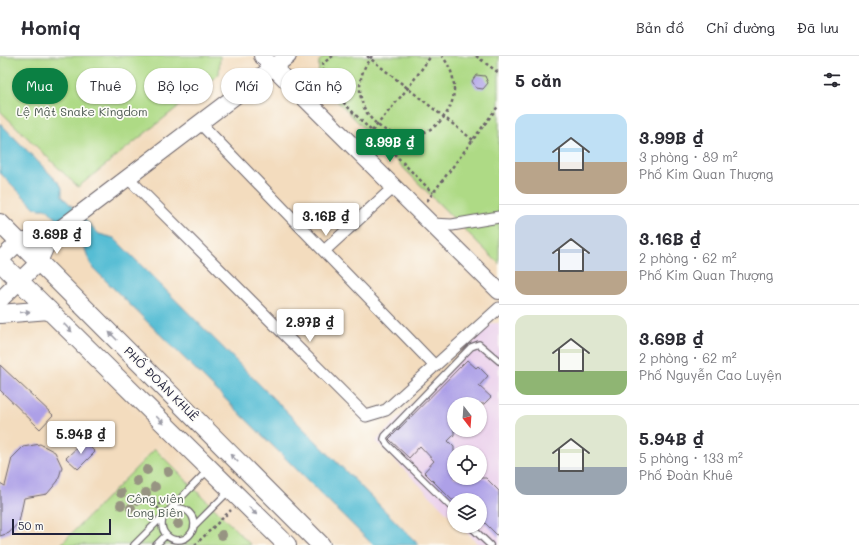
<!DOCTYPE html>
<html lang="vi">
<head>
<meta charset="utf-8">
<style>
	:root { --surface:#fff; --page:#f7f7f7; --text:#2b2b33; --muted:#7c7c81; --line:#e1e1e2; --accent:#0b8043 }
	body { margin:0; font-family:Mali,sans-serif; background:var(--page); color:var(--text); height:100vh; display:flex; flex-direction:column; font-size:15px; white-space:nowrap }
	* { box-sizing:border-box; margin:0 }
	p { font-size:13px; color:var(--muted) }
	.icon { flex:none; width:22px; height:22px; fill:none; stroke:currentColor; stroke-width:2; stroke-linecap:round; stroke-linejoin:round }
	.map { position:relative; flex:1; overflow:hidden }
	.sheet { display:flex; flex-direction:column; background:var(--surface); width:360px }
	.sheet>* { flex:none }
	.guide { position:absolute; left:12px; top:12px; width:380px; height:36px; display:flex; gap:8px }
	.needle { width:26px; rotate:163deg }
	.tools { position:absolute; left:447px; top:341px; display:grid; gap:8px }
	.tools a { display:grid; place-items:center; width:40px; height:40px; border-radius:50%; background:var(--surface); box-shadow:0 1px 3px #0004; font-size:20px }
	.scale { position:absolute; left:12px; bottom:10px; width:99px; box-sizing:border-box; padding-left:4px; border:2px solid #22223b; border-top:0; font-size:11px; line-height:14px; white-space:nowrap; color:#22223b; -webkit-text-stroke:3px #fdfcf7; paint-order:stroke }
	.price { position:absolute; translate:-50% -34px; padding:0 9px; border-radius:4px; background:#fff; color:#222; font-size:13px; line-height:26px; filter:drop-shadow(0 1px 2px #0008) }
	.price::after { content:''; position:absolute; left:50%; top:24px; width:12px; height:9px; margin-left:-6px; background:inherit; clip-path:polygon(0 0,100% 0,50% 100%) }
	.price.selected { background:var(--accent); color:#fff }
	ul { padding:0; list-style:none }
	li { display:flex; align-items:center; gap:12px; height:100px; padding:0 16px }
	li+li { border-top:1px solid var(--line) }
	li span { display:grid; place-items:center; flex:none; width:112px; height:80px; border-radius:12px; color:#555 }
	li>.icon { margin-inline-start:auto }
	span .icon { width:48px; height:48px; fill:#fffc; stroke-width:1 }
	li b { font-size:17px }
	h2 { display:flex; justify-content:space-between; align-items:center; height:48px; padding:0 16px; font-size:17px }
	.chip { padding:0 14px; border-radius:18px; background:var(--surface); box-shadow:0 1px 3px #0004; font-size:14px; line-height:36px }
	.chip.selected { background:var(--accent); color:#fff }
	header { display:flex; align-items:center; gap:24px; box-sizing:border-box; height:56px; padding:0 20px; background:var(--surface); border-bottom:1px solid var(--line) }
	header strong { font-size:19px }
	nav { display:flex; gap:22px; margin-inline-start:auto; font-size:14px }
	main { display:flex; flex:1; min-height:0 }
	.map>svg:first-child { display:block }
	.built { fill:#ebd1ec; fill-rule:evenodd }
	.green { fill:#aeda85; stroke:#687e60 }
	.water { fill:#56bdd4; stroke:#3c7088 }
	.building { fill:#ada0e7 }
	.lines { fill:none; stroke-linecap:round; stroke-linejoin:round }
	.lane-casing { stroke:#6b6369; stroke-width:8 }
	.street-casing { stroke:#6b6369; stroke-width:13 }
	.secondary-casing { stroke:#6b6369; stroke-width:18 }
	.primary-casing { stroke:#6b6369; stroke-width:20 }
	.path { stroke:#6b6369; stroke-width:2.5; stroke-dasharray:3 3; stroke-linecap:butt }
	.lane { stroke:#fff; stroke-width:5.5 }
	.street { stroke:#fff; stroke-width:11 }
	.secondary { stroke:#fff; stroke-width:16 }
	.primary { stroke:#fff; stroke-width:18 }
	.tree { fill:#979482 }
	.oneway { fill:#9c9ca7 }
	.labels { text-anchor:middle; stroke-width:3.5; stroke-linejoin:round; paint-order:stroke }
	.park-label { font-size:12px; fill:#4c5951; stroke:#fdfcf7 }
	.street-label { font-size:12px; fill:#22223b; stroke:#fdfcf7 }
</style>
</head>
<body>
<header>
<strong>Homiq</strong>
<nav><a>Bản đồ</a><a>Chỉ đường</a><a>Đã lưu</a></nav>
</header>
<main>
<div class="map">
<svg width="499" height="489" viewBox="0 0 499 489">
	<rect width="100%" height="100%" fill="#fdfcf7"/>
	<filter id="ink" filterUnits="userSpaceOnUse"><feTurbulence type="fractalNoise" baseFrequency=".025" numOctaves="2"/><feDisplacementMap in="SourceGraphic" scale="8" xChannelSelector="R" yChannelSelector="G"/><feConvolveMatrix kernelMatrix="1 2 1 2 8 2 1 2 1" color-interpolation-filters="sRGB"/></filter>
	<filter id="wash" filterUnits="userSpaceOnUse"><feTurbulence type="fractalNoise" baseFrequency=".012" numOctaves="4" result="noise"/><feDisplacementMap in="SourceGraphic" scale="16" xChannelSelector="R" yChannelSelector="G"/><feGaussianBlur stdDeviation="0.9" result="paint"/><feColorMatrix in="noise" values="0 0 0 0 0 0 0 0 0 0 0 0 0 0 0 0 0 1.4 0 .05"/><feComposite in="paint" operator="in"/></filter>
	<g filter="url(#wash)">
		<rect width="100%" height="100%" fill="#f3dcbe"/>
		<path class="built" d="M492 267H499V489H479L460 470H480V444H454V464L376 385ZM454 348H480V374H454ZM454 396H480V422H454Z"/>
		<path class="green" d="M0 0H220L219 18 78 131 0 55Z
			M326 0H499V208L318 26 319 5Z
			M155 393 251 489H60Z"/>
		<path class="water" d="M0 67 60 128 62 132V140L99 178 114 182 419 489H373L94 213 90 207 85 193 47 153H40L35 152 0 117Z"/>
		<g id="blocks">
			<path class="building" d="M476 19 485 20 488 27 483 33 476 32 472 25Z
				M467 304 476 312 478 310 488 320 479 330 491 341 484 348H454V379L448 385 454 391V422H486L499 435V481L480 462V444H452L424 416 434 405 420 390 409 402 389 383Z
				M0 309 53 359 40 373 0 334Z
				M84 385 95 396 78 413 66 402Z
				M40 388 55 396 62 411 58 425 47 438 24 442 19 466 9 477 0 480V427L5 430 12 402 23 391Z"/>
		</g>
	</g>
	<g filter="url(#ink)">
		<use href="#blocks" fill-opacity="0" stroke="#6b6369" stroke-width="1"/>
		<g class="lines">
			<defs>
				<path id="lane" d="M162 468a16 16 0 1 1 32 0a16 16 0 1 1-32 0Z
					M171 452 208 414
					M454 454 387 388 384 383 385 380 471 291 479 288 499 305
					M194 470 229 435
					M470 470 490 489
					M134 489 163 460
					M156 489 166 479"/>
				<path id="street" d="M200 67 435 310
					M128 122 366 360 386 354 499 252
					M432 168 452 169 499 161
					M324 195 394 131"/>
				<path id="secondary" d="M262 0 499 235
					M0 204 19 186 50 181
					M0 244 39 206 50 181 52 179 288 0"/>
				<path id="primary" d="M0 167 321 489
					M0 206 287 489
					M0 258 49 254"/>
			</defs>
			<use href="#lane" class="lane-casing"/>
			<use href="#street" class="street-casing"/>
			<use href="#secondary" class="secondary-casing"/>
			<use href="#primary" class="primary-casing"/>
			<path class="path" d="M333 0 323 7V26L433 137
				M367 0 473 84
				M372 0C362 12 358 27 361 42 363 53 370 63 379 70 423 103 479 46 442 0
				M476 0 499 17
				M372 75 408 32 431 0
				M427 145 499 49
				M159 453 157 451 165 443
				M195 489 231 454"/>
			<use href="#lane" class="lane"/>
			<use href="#street" class="street"/>
			<use href="#secondary" class="secondary"/>
			<use href="#primary" class="primary"/>
		</g>
		<g class="tree">
			<circle cx="147" cy="414" r="5"/>
			<circle cx="168" cy="416" r="5"/>
			<circle cx="137" cy="425" r="5"/>
			<circle cx="155" cy="431" r="5"/>
			<circle cx="121" cy="437" r="5"/>
			<circle cx="146" cy="437" r="5"/>
			<circle cx="138" cy="444" r="5"/>
			<circle cx="121" cy="449" r="5"/>
			<circle cx="131" cy="452" r="5"/>
			<circle cx="178" cy="468" r="5"/>
			<circle cx="222" cy="479" r="5"/>
		</g>
		<defs><path id="oneway-solid" d="M-6-.8H1V-3.2L6.5 0L1 3.2V.8H-6Z"/></defs>
		<g class="oneway">
			<use href="#oneway-solid" transform="translate(25 256) rotate(-4)"/>
			<use href="#oneway-solid" transform="translate(68 272) rotate(45)"/>
			<use href="#oneway-solid" transform="translate(113 280) rotate(-135)"/>
			<use href="#oneway-solid" transform="translate(160 364) rotate(45)"/>
			<use href="#oneway-solid" transform="translate(234 402) rotate(-135)"/>
			<use href="#oneway-solid" transform="translate(253 455) rotate(45)"/>
		</g>
	</g>
	<g class="labels">
		<g class="park-label">
			<text x="82" y="60">Lệ Mật Snake Kingdom</text>
			<text x="155" y="447">Công viên<tspan x="155" dy="14">Long Biên</tspan></text>
		</g>
		<g class="street-label">
			<text transform="translate(161 328) rotate(45)" y="4">PHỐ ĐOÀN KHUÊ</text>
		</g>
	</g>
</svg>
<div class="tools">
<a><svg class="needle" viewBox="-14 -14 28 28"><path d="M0-13l5 13h-10z" fill="#e53935"/><path d="M0 13l5-13h-10z" fill="#7c7c81"/></svg></a>
<a><svg class="icon" aria-label="locate" viewBox="0 0 24 24"><circle cx="12" cy="12" r="6"/><path d="M12 2v4M12 18v4M2 12h4M18 12h4"/></svg></a>
<a><svg class="icon" aria-label="layers" viewBox="0 0 24 24"><path d="M12 4l9 5-9 5-9-5zM3 14l9 5 9-5"/></svg></a>
</div>
<div class="scale">50 m</div>
<b class="price selected" style="left:390px;top:107px">3.99B ₫</b>
<b class="price" style="left:326px;top:181px">3.16B ₫</b>
<b class="price" style="left:57px;top:199px">3.69B ₫</b>
<b class="price" style="left:310px;top:287px">2.97B ₫</b>
<b class="price" style="left:81px;top:399px">5.94B ₫</b>
<div class="guide">
<a class="chip selected">Mua</a>
<a class="chip">Thuê</a>
<a class="chip">Bộ lọc</a>
<a class="chip">Mới</a>
<a class="chip">Căn hộ</a>
</div>
</div>
<section class="sheet">
<h2>5 căn<svg class="icon" aria-label="filters" viewBox="0 0 24 24"><path d="M4 7h16M4 17h16"/><circle cx="9" cy="7" r="2"/><circle cx="15" cy="17" r="2"/></svg></h2>
<ul>
<li><span style="background:linear-gradient(#bfe0f5 60%,#b9a48a 0)"><svg class="icon" aria-label="home" viewBox="0 0 24 24"><path d="M3 11l9-7 9 7M6 9v11h12V9"/></svg></span><div><b>3.99B ₫</b><p>3 phòng · 89 m²</p><p>Phố Kim Quan Thượng</p></div></li>
<li><span style="background:linear-gradient(#c9d6e8 70%,#b9a48a 0)"><svg class="icon" aria-label="home" viewBox="0 0 24 24"><path d="M3 11l9-7 9 7M6 9v11h12V9"/></svg></span><div><b>3.16B ₫</b><p>2 phòng · 62 m²</p><p>Phố Kim Quan Thượng</p></div></li>
<li><span style="background:linear-gradient(#dfe7d0 70%,#8fb573 0)"><svg class="icon" aria-label="home" viewBox="0 0 24 24"><path d="M3 11l9-7 9 7M6 9v11h12V9"/></svg></span><div><b>3.69B ₫</b><p>2 phòng · 62 m²</p><p>Phố Nguyễn Cao Luyện</p></div></li>
<li><span style="background:linear-gradient(#dfe7d0 65%,#9aa5b1 0)"><svg class="icon" aria-label="home" viewBox="0 0 24 24"><path d="M3 11l9-7 9 7M6 9v11h12V9"/></svg></span><div><b>5.94B ₫</b><p>5 phòng · 133 m²</p><p>Phố Đoàn Khuê</p></div></li>
</ul>
</section>
</main>
</body>
</html>
